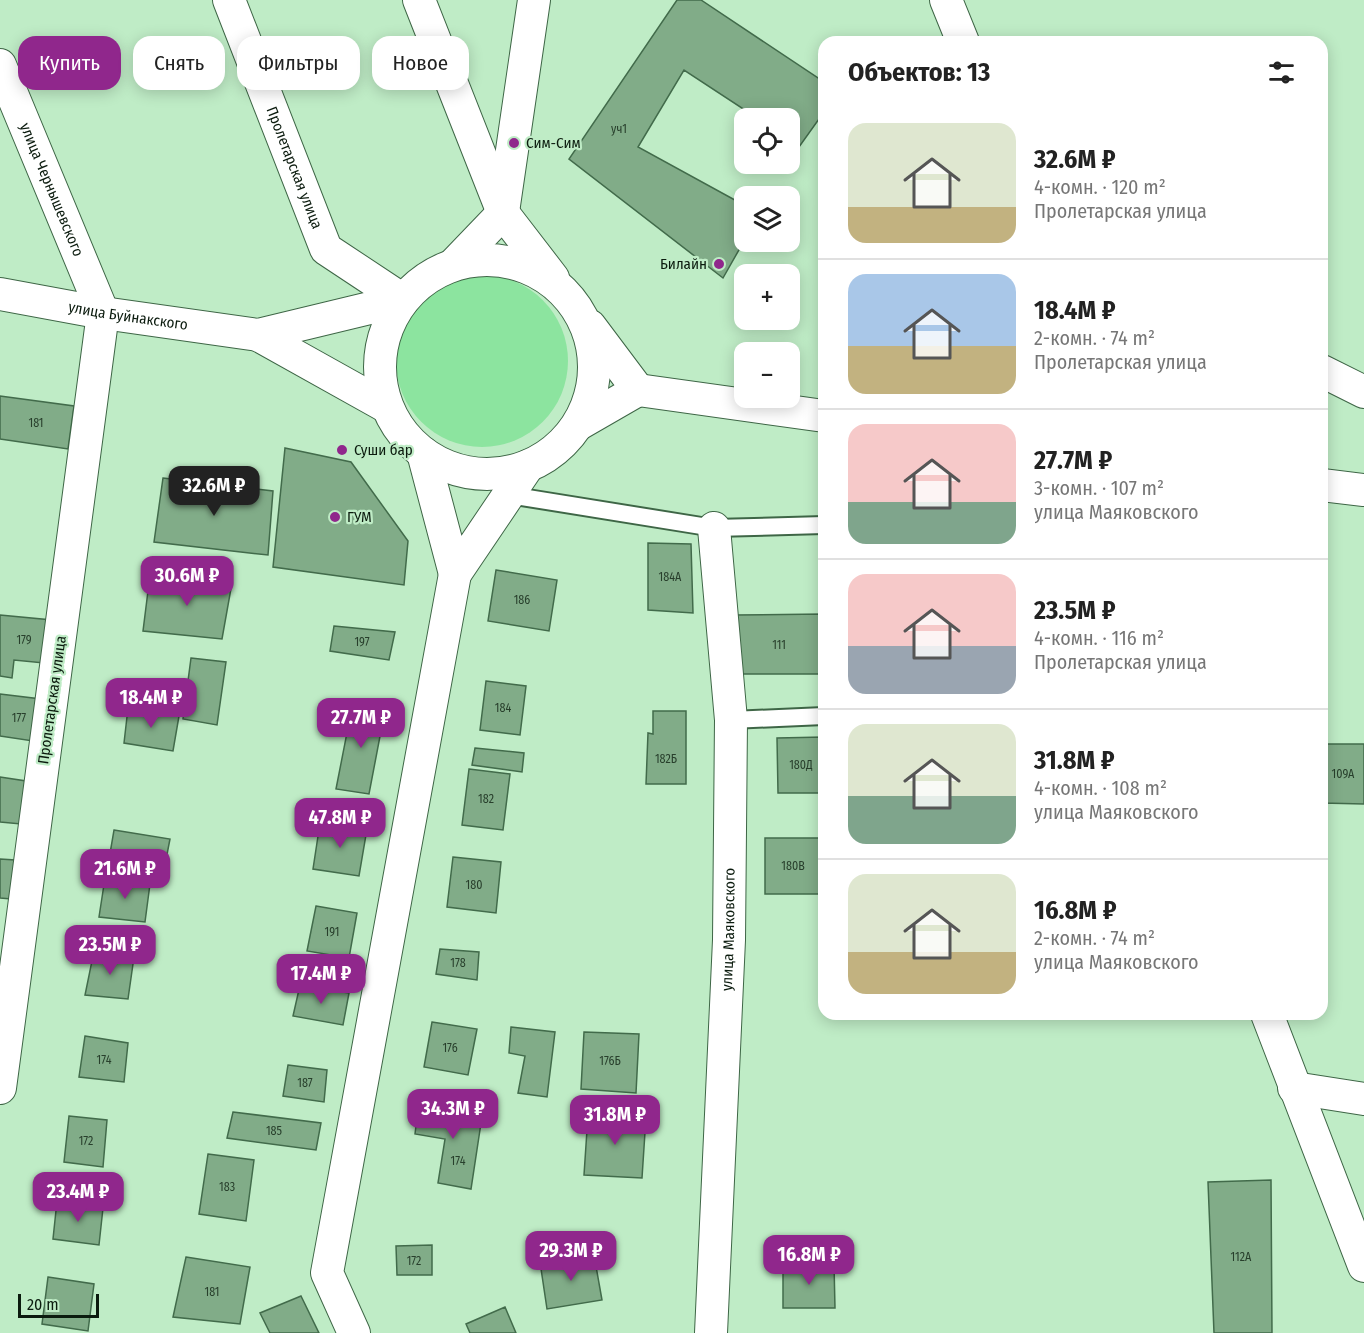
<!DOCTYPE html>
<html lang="ru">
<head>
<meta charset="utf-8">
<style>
	:root { --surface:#fff; --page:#f6f6f6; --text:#222; --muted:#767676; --line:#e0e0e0; --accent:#90278c }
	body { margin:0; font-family:"Fira Sans Condensed",sans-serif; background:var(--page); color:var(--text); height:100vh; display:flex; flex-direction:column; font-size:22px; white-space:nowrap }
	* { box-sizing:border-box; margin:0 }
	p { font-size:20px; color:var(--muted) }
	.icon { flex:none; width:33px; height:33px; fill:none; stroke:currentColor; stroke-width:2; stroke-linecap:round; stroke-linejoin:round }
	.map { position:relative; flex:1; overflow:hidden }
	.panel { position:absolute; left:818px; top:36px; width:510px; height:984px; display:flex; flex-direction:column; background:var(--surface); border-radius:18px; box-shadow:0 3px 15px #0003 }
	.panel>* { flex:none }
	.top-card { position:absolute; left:18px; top:36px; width:570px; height:54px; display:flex; gap:12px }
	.fabs { position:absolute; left:734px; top:108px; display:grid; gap:12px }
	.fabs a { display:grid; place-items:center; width:66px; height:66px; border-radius:12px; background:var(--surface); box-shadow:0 3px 15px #0003; font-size:30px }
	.scale { position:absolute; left:18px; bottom:15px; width:81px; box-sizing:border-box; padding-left:6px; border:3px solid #0b1b0e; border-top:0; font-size:16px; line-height:21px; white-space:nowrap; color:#0b1b0e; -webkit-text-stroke:4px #bfecc6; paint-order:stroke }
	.price { position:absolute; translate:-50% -51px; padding:0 14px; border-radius:12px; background:var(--accent); color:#fff; font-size:20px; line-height:39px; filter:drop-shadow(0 2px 3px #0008) }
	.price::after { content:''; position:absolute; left:50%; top:36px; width:18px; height:14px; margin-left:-9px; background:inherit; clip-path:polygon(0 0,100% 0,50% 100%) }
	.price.active { background:#222; color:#fff }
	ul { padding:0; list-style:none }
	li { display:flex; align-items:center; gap:18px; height:150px; padding:0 30px }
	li+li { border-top:2px solid var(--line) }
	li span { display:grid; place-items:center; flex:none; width:168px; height:120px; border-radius:18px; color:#555 }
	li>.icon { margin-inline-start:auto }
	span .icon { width:72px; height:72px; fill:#fffc; stroke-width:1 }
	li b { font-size:26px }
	h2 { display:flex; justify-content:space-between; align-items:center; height:72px; padding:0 30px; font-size:26px }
	.pill { padding:0 21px; border-radius:18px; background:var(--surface); box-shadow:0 3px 15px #0003; font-size:21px; line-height:54px }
	.pill.active { background:var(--accent); color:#fff }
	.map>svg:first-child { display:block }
	.green { fill:#8ce49f }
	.building { fill:#81ac88; stroke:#426b4b; stroke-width:1.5 }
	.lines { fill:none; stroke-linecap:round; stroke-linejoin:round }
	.lane-casing { stroke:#3e6646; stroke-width:20 }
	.street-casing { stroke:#3e6646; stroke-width:34 }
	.lane { stroke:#fff; stroke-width:16 }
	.street { stroke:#fff; stroke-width:32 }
	.poi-dot { fill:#90278c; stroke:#bfecc6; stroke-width:2 }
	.labels { text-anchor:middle; stroke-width:4.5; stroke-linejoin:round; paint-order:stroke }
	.number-label { font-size:12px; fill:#283f2c }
	.poi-label { font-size:15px; fill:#0b1b0e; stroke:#bfecc6; text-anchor:start }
	.street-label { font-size:15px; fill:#0b1b0e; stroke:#bfecc6 }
</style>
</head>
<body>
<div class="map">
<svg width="1364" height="1333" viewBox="0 0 1364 1333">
	<rect width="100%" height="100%" fill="#bfecc6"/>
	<path class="green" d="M396 361a86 86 0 1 1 172 0a86 86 0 1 1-172 0Z"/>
	<path class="building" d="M677 0H701L824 82V112L799 147 789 140V118H757L684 70 638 147 744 205V241L723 278 569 159Z
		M0 396 74 406 68 449 0 439Z
		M285 448 351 462 408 541 404 585 273 567Z
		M163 478 273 491 268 555 154 542Z
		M648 543 691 544 693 613 648 610Z
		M496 570 557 580 549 631 488 621Z
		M150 575 232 583 222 639 143 631Z
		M824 614V674H735V615Z
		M0 615 52 620 44 663 14 660 12 678 0 676Z
		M334 626 395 632 389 660 330 651Z
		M191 658 226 662 217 725 183 719Z
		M486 681 526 686 520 735 480 730Z
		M0 694 41 699 33 741 0 736Z
		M353 702 385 710 369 794 336 789Z
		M128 708 179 716 173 751 124 743Z
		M653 711H686V784H646L648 733 653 734Z
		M824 737V793H778L777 738Z
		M1322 744H1364V804L1322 803Z
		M475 748 524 753 522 772 472 765Z
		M469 769 510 774 503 830 462 825Z
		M0 777 26 781 21 824 0 822Z
		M320 823 367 829 359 876 313 869Z
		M114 830 170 839 162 880 107 871Z
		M765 838H821L822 894H765Z
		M453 857 501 862 496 913 447 907Z
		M0 859 15 860 11 899 0 898Z
		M105 878 150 884 145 922 99 917Z
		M316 906 357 913 349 958 307 951Z
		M440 949 479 952 477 980 436 974Z
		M94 951 134 957 128 999 85 995Z
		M300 985 349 993 343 1025 293 1016Z
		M432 1022 477 1029 468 1075 424 1067Z
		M511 1027 555 1032 547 1097 518 1093 525 1056 509 1053Z
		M584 1032 639 1034 636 1093 581 1089Z
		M85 1036 128 1043 124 1082 79 1077Z
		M288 1065 327 1070 324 1102 283 1096Z
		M419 1102 483 1110 471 1189 438 1183 445 1139 415 1134Z
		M233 1112 321 1123 316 1150 227 1138Z
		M588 1115 646 1117 642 1178 584 1175Z
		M69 1116 107 1120 103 1167 64 1162Z
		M208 1154 254 1160 246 1221 199 1214Z
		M1271 1180 1272 1333H1214L1208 1182Z
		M57 1201 103 1208 99 1245 53 1239Z
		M432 1245V1275H397L396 1246Z
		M594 1255 602 1300 547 1309 540 1262Z
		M186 1257 250 1267 240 1324 173 1317Z
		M834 1264 835 1308H783V1265Z
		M48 1277 94 1284 88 1331 42 1324Z
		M301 1296 319 1333H270L260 1313Z
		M505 1307 516 1333H470L466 1324Z"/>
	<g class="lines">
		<defs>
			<path id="lane" d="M509 495 714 528 824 525
				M731 720 824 716"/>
			<g id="street">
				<path id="s1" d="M229 0 326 249 403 300"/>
				<path d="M419 0 503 213 553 278"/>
				<path d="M946 0 963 42"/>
				<path id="s2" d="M0 65 103 313 0 1088"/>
				<path d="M503 212 534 0"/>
				<circle cx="487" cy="367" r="107"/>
				<path d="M454 264 503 213"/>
				<path id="s3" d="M0 294 103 313 258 335 403 300"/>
				<path d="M590 326 638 390"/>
				<path d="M258 335 387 407"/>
				<path d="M1322 371 1364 392"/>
				<path d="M638 390 824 416"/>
				<path d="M579 424 638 390"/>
				<path d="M423 453 455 574 528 466"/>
				<path d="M1322 485 1364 490"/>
				<path d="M1267 1014 1364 1266"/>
				<path d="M1294 1088 1364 1099"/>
				<path d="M354 1333 327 1273 455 574"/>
				<path id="s4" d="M711 1333 729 940 731 720 714 528"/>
			</g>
		</defs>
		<use href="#lane" class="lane-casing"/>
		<use href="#street" class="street-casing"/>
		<use href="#lane" class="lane"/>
		<use href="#street" class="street"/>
	</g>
	<g class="poi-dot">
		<circle cx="514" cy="143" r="6"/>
		<circle cx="719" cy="264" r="6"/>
		<circle cx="342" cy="450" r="6"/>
		<circle cx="335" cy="517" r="6"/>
	</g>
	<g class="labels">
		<g class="number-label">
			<text x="619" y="133">уч1</text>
			<text x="36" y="427">181</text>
			<text x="670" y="581">184А</text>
			<text x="522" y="604">186</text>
			<text x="24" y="644">179</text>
			<text x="362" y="646">197</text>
			<text x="779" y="649">111</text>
			<text x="503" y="712">184</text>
			<text x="19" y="722">177</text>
			<text x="666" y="763">182Б</text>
			<text x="801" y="769">180Д</text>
			<text x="1343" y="778">109А</text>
			<text x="486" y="803">182</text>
			<text x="793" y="870">180В</text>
			<text x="474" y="889">180</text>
			<text x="332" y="936">191</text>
			<text x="458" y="967">178</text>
			<text x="450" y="1052">176</text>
			<text x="104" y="1064">174</text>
			<text x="610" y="1065">176Б</text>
			<text x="305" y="1087">187</text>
			<text x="274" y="1135">185</text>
			<text x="86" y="1145">172</text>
			<text x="458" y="1165">174</text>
			<text x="227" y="1191">183</text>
			<text x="1241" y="1261">112А</text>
			<text x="414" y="1265">172</text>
			<text x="212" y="1296">181</text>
		</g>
		<g class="poi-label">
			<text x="526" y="148">Сим-Сим</text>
			<text x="707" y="269" text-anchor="end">Билайн</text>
			<text x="354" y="455">Суши бар</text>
			<text x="347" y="522">ГУМ</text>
		</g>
		<g class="street-label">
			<text dy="5" stroke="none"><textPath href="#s1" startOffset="180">Пролетарская улица</textPath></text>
			<text dy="5" stroke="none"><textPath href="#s2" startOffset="135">улица Чернышевского</textPath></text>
			<text dy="5" stroke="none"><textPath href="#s3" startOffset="130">улица Буйнакского</textPath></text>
			<text transform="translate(52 700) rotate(-82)" y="5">Пролетарская улица</text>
			<text dy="5" stroke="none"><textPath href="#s4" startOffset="404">улица Маяковского</textPath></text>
		</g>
	</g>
</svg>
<div class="fabs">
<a><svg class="icon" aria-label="locate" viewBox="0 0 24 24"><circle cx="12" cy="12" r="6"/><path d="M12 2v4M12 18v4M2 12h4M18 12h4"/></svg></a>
<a><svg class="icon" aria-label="layers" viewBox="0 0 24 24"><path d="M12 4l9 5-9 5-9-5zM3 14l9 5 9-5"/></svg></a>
<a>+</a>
<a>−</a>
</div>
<div class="scale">20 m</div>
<b class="price active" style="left:214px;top:517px">32.6M ₽</b>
<b class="price" style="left:187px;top:607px">30.6M ₽</b>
<b class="price" style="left:151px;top:729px">18.4M ₽</b>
<b class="price" style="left:361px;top:749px">27.7M ₽</b>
<b class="price" style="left:340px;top:849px">47.8M ₽</b>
<b class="price" style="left:125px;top:900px">21.6M ₽</b>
<b class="price" style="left:110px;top:976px">23.5M ₽</b>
<b class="price" style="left:321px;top:1005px">17.4M ₽</b>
<b class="price" style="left:453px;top:1140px">34.3M ₽</b>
<b class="price" style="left:615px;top:1146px">31.8M ₽</b>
<b class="price" style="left:78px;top:1223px">23.4M ₽</b>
<b class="price" style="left:571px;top:1282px">29.3M ₽</b>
<b class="price" style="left:809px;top:1286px">16.8M ₽</b>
<div class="top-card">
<a class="pill active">Купить</a>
<a class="pill">Снять</a>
<a class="pill">Фильтры</a>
<a class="pill">Новое</a>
</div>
<section class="panel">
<h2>Объектов: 13<svg class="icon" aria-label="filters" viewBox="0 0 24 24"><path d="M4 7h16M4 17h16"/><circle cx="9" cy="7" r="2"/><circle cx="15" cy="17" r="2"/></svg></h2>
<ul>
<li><span style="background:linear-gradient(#dfe7d0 70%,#c2b280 0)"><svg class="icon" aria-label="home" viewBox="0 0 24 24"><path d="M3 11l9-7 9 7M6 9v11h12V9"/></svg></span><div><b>32.6M ₽</b><p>4-комн. · 120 m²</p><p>Пролетарская улица</p></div></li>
<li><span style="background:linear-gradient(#a9c7e8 60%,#c2b280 0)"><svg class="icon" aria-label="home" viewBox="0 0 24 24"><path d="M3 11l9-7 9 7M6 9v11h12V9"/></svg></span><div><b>18.4M ₽</b><p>2-комн. · 74 m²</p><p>Пролетарская улица</p></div></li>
<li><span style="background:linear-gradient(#f6c9c9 65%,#7fa58c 0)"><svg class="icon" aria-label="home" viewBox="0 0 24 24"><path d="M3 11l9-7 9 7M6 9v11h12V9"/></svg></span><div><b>27.7M ₽</b><p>3-комн. · 107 m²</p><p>улица Маяковского</p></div></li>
<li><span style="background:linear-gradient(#f6c9c9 60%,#9aa5b1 0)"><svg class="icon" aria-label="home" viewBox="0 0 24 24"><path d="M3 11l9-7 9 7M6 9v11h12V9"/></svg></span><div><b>23.5M ₽</b><p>4-комн. · 116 m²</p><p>Пролетарская улица</p></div></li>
<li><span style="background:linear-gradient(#dfe7d0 60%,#7fa58c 0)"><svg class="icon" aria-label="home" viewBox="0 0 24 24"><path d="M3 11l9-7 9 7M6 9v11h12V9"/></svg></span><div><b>31.8M ₽</b><p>4-комн. · 108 m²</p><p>улица Маяковского</p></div></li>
<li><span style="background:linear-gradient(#dfe7d0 65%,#c2b280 0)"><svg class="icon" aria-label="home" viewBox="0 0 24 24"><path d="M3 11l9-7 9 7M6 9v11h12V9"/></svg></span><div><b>16.8M ₽</b><p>2-комн. · 74 m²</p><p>улица Маяковского</p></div></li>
</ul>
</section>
</div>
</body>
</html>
